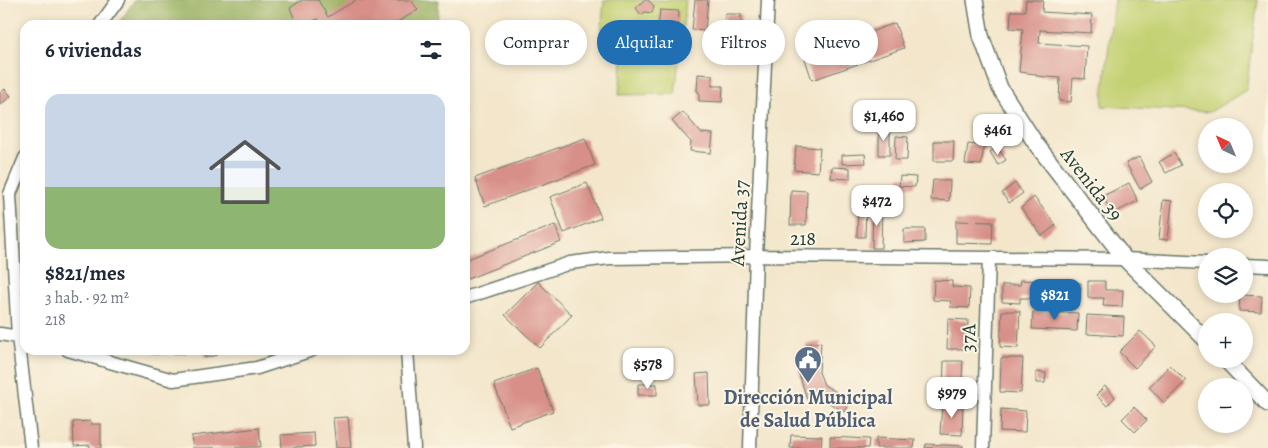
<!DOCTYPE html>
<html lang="es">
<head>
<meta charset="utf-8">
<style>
	:root { --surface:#fff; --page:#f6f6f7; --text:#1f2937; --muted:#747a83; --accent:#1f6fb2 }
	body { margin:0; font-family:Alegreya,serif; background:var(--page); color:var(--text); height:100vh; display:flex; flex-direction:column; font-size:19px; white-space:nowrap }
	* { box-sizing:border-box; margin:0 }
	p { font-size:16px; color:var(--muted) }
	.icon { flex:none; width:28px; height:28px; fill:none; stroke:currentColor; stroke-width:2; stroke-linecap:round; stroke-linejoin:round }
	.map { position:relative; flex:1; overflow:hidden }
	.panel { position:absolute; left:20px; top:20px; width:450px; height:335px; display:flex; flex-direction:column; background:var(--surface); border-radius:15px; box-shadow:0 2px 8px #0003 }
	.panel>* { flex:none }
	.guide { position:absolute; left:485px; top:20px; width:475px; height:45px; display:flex; gap:10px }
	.needle { width:32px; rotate:316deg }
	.fabs { position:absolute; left:1198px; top:118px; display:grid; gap:10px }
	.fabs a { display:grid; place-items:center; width:55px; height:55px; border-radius:50%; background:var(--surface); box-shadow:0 2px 8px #0003; font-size:25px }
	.price { position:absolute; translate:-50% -42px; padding:0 11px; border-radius:10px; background:#fff; color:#222; font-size:16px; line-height:32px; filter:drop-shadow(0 1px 2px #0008) }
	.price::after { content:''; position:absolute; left:50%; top:30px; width:15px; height:11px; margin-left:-8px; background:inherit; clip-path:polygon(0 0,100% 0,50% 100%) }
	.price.current { background:var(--accent); color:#fff }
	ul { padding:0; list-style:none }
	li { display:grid; align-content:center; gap:10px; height:265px; padding:0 25px }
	li span { display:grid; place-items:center; height:155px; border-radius:15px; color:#555 }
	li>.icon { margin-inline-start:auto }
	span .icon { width:90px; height:90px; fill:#fffc; stroke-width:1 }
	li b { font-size:21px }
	h2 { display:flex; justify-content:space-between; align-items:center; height:60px; padding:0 25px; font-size:21px }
	.chip { padding:0 18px; border-radius:22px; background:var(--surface); box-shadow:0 2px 8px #0003; font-size:18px; line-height:45px }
	.chip.current { background:var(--accent); color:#fff }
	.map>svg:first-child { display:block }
	.green { fill:#c4d173; stroke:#728754 }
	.forest { fill:#9bb365; stroke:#5d784c }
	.building { fill:#d78f88 }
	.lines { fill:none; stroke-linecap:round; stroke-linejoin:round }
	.minor-casing { stroke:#697869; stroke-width:15 }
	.tertiary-casing { stroke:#697869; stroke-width:18 }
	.minor { stroke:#fff; stroke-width:12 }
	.tertiary { stroke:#fff; stroke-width:15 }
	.labels { text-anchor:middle; stroke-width:4; stroke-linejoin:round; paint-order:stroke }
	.street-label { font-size:20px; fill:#1f3d34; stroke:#fcf5e5 }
	.service-label { font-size:20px; font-weight:bold; fill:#4e5e75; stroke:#fcf5e5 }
</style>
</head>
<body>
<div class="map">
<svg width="1268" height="448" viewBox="0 0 1268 448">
	<rect width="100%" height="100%" fill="#fcf5e5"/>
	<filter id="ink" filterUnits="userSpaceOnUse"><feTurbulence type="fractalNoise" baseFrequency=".02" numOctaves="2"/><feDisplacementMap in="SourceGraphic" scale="10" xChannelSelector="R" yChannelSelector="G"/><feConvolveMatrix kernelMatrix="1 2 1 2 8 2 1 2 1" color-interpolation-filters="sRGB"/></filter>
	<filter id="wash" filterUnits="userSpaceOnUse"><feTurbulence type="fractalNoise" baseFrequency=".0096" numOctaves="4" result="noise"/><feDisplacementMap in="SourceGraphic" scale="20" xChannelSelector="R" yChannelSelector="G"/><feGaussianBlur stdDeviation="1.12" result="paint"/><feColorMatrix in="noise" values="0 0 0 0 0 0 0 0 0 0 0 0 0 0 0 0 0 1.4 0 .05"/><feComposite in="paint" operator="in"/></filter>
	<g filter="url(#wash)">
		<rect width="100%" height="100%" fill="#f3e6cb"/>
		<path class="green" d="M604 0H686L675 94 619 95 623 52 653 53 655 43 601 36Z
			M1114 0H1258L1246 90 1210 112 1102 106Z"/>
		<path class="forest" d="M135 0H439L437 25H117Z"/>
		<g id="blocks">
			<path class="building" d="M302 0H318L328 17 356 0H411L418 10 392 25H321L318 19 303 25H297L290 8Z
				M644 0H648L654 6 652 13 645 12 641 15 636 8Z
				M695 0H708L705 31 692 30Z
				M1026 0H1043L1042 12 1092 15 1091 33 1040 30 1039 43 1087 46 1085 79 1073 78 1071 102 1059 101 1060 78 1036 76V74L1019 72 1023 29 1010 28 1011 11H1025Z
				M660 10 679 11 678 39 657 38Z
				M725 14H741V38H724Z
				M895 23 904 48 812 80 804 56Z
				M612 38 652 43 651 53 611 49Z
				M698 74 712 75V86H723L722 102 699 101V92L697 91Z
				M5 89 11 96 0 105V93Z
				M683 112 701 133 713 134 711 153 690 151 691 142 672 121Z
				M879 130H890V155H879Z
				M896 136 908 137 907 160H895Z
				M585 138 595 165 485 206 475 178Z
				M934 141H954L953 161H934Z
				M968 144 984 146 981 165 965 164Z
				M796 146 820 148 818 172 794 170Z
				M997 147 1006 160 998 165 990 152Z
				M1174 153 1181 165 1166 173 1159 162Z
				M865 154 866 163 842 164V155Z
				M1139 157 1152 182 1140 189 1126 163Z
				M832 167 850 168V179L831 178Z
				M900 176 916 177 915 187 899 186Z
				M933 180 950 181 949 201 931 200Z
				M587 183 601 218 564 233 550 197Z
				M1015 183 1023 193 1009 203 1002 193Z
				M1129 183 1138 201 1112 214 1103 196Z
				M791 190 807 191 806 225H790Z
				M1034 197 1056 225 1042 236 1021 208Z
				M1163 200 1172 201 1168 240 1159 239Z
				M873 206H882L881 248H872Z
				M858 209H866L865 237H857Z
				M956 221 993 222 992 244 956 243Z
				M555 225 561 242 465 280V260Z
				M904 229H925V242L904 243Z
				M934 280 952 281V287L970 288 969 308 950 307 951 301 933 300Z
				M1021 280 1037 281V298H1020V303L1002 302V285H1020Z
				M1044 281 1081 283 1080 299 1043 298Z
				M1088 281H1105V290H1123L1122 307 1103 306 1104 298H1088Z
				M538 282 572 315 540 348 505 315Z
				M1240 295 1262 296 1261 312 1239 311Z
				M1002 311H1020L1018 348 1000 347Z
				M1033 312 1078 313 1077 331 1032 329Z
				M1087 315 1124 317 1123 336 1086 334Z
				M948 319 968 320 967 349H947Z
				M1140 331 1156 346 1135 368 1119 352Z
				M821 342 819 372 824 385 851 401 845 412 817 396 807 399 798 371 806 368V344Z
				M154 350H186V353L154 354Z
				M203 350H216L217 355 205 358Z
				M1001 358H1023L1021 393 1000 392Z
				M944 361H963L961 395 943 394Z
				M1170 365 1186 381 1164 403 1149 387Z
				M537 368 553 411 510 427 494 384Z
				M1036 372 1046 373 1045 383H1036Z
				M709 373 710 405H698L696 374Z
				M638 384H657V395H638Z
				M1105 386 1115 397 1107 406 1096 395Z
				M942 403 963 404 962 435 940 434Z
				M1134 407 1147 420 1135 432 1122 419Z
				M1001 409 1026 411 1025 432 1000 431Z
				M348 417 351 448H336L333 418Z
				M91 421V424H101V448H90V445L74 446 73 422Z
				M259 428 261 447 193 448 191 436Z
				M314 433 315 446 282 448 281 435Z
				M791 435 822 436 821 448H790Z
				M830 437 869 439 868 448H830Z
				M876 438 915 440 914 448H876Z
				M926 444 963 446V448H925Z"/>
		</g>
	</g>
	<g filter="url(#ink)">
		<use href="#blocks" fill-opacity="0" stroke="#697869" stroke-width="1"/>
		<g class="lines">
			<defs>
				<path id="minor" d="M100 25 118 0
					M25 158 10 194 18 336 31 448
					M1244 265 1268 266
					M465 298 570 263 609 258 756 256 1125 259 1206 263
					M0 334 25 338
					M68 350 173 380 257 368 312 350
					M407 350 414 448
					M750 448 756 256 768 0
					M983 448 989 258"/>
				<path id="tertiary" d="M975 0 981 36 1000 88 1036 144 1125 259 1206 340
					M1225 359 1268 404"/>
			</defs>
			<use href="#minor" class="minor-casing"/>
			<use href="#tertiary" class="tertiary-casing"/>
			<use href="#minor" class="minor"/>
			<use href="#tertiary" class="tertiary"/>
		</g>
	</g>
	<defs>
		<symbol id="civic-pin" viewBox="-11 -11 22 30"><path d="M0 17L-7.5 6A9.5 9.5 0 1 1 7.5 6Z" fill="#5c6f8a" stroke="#fcf5e5"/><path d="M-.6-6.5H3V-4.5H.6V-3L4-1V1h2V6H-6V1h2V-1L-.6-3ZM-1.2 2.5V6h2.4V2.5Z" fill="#fff"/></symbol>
	</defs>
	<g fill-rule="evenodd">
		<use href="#civic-pin" x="792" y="344" width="32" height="43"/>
	</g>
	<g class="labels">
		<g class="street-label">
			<text transform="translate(1092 184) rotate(52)" y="7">Avenida 39</text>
			<text transform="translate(739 223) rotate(-87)" y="7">Avenida 37</text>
			<text x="803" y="245">218</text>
			<text transform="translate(968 338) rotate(-88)" y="7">37A</text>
		</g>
		<g class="service-label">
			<text x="808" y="404">Dirección Municipal<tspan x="808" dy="23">de Salud Pública</tspan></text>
		</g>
	</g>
</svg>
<div class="fabs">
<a><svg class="needle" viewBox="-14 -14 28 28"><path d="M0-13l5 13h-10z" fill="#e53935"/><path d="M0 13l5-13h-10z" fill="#747a83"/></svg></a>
<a><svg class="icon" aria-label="locate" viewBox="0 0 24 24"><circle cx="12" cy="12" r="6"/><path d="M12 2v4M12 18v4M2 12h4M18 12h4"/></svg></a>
<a><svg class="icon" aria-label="layers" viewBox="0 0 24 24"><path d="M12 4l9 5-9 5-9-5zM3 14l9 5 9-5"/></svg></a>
<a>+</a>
<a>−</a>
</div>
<b class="price" style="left:884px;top:142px">$1,460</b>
<b class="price" style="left:998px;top:156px">$461</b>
<b class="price" style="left:877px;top:227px">$472</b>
<b class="price current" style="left:1055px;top:321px">$821</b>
<b class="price" style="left:648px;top:390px">$578</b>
<b class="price" style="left:952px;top:419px">$979</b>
<div class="guide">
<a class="chip">Comprar</a>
<a class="chip current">Alquilar</a>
<a class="chip">Filtros</a>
<a class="chip">Nuevo</a>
</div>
<section class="panel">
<h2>6 viviendas<svg class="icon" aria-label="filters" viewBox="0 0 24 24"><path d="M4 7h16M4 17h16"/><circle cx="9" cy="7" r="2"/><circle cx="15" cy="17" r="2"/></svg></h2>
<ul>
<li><span style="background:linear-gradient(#c9d6e8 60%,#8fb573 0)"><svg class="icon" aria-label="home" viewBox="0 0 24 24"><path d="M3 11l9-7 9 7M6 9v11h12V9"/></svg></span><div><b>$821/mes</b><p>3 hab. · 92 m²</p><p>218</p></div></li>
</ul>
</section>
</div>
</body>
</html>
